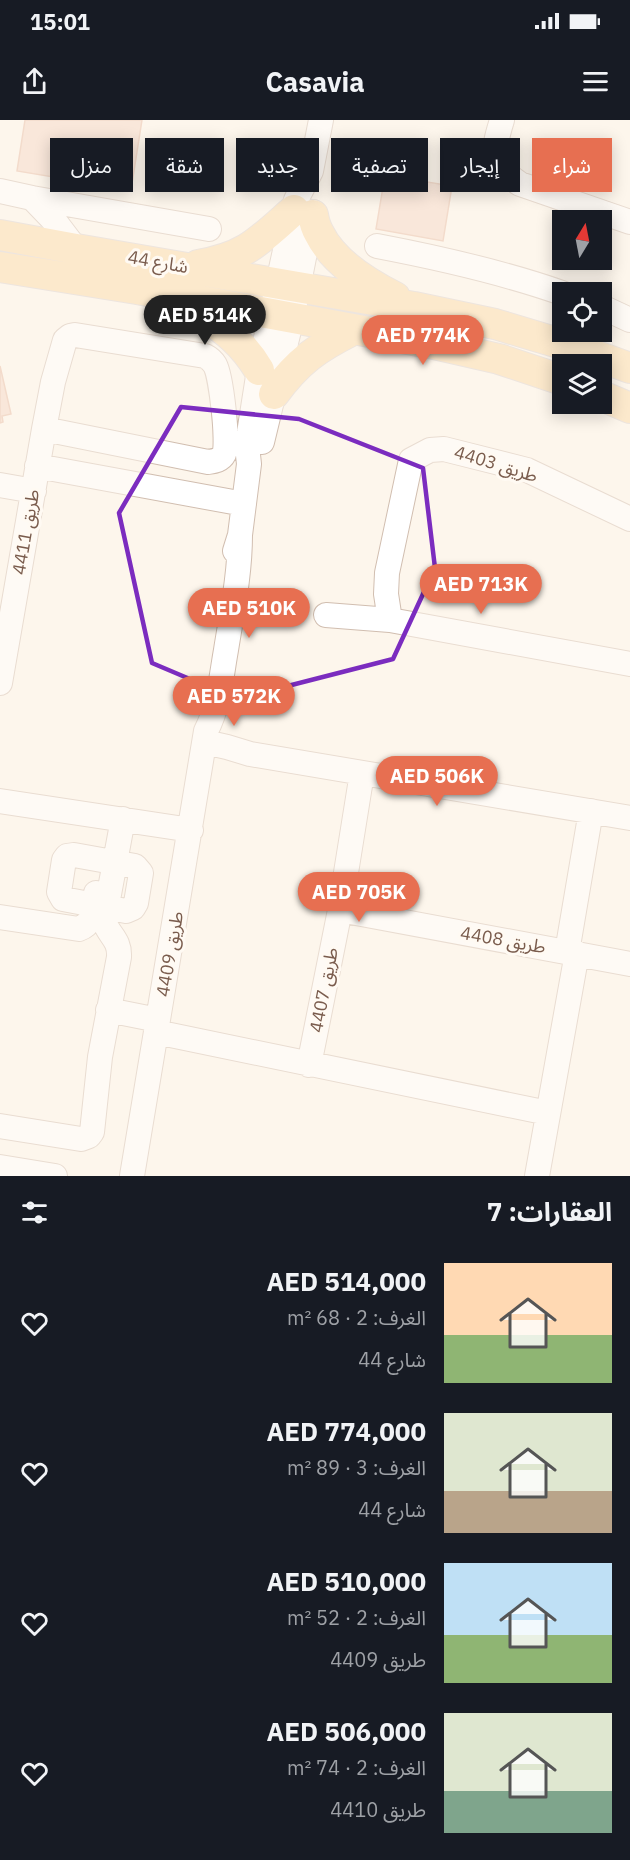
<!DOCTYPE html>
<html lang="ar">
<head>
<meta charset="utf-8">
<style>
	:root { --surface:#171b24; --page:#20242c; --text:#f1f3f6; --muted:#9ea1a6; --accent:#e76f51 }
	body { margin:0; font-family:"IBM Plex Sans","Noto Sans Arabic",sans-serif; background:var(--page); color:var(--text); direction:rtl; height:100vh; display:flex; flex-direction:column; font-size:22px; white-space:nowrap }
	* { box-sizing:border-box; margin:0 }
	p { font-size:20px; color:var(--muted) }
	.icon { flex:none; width:33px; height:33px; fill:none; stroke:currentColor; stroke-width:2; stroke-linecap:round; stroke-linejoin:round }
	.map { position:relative; height:1056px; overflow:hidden; direction:ltr }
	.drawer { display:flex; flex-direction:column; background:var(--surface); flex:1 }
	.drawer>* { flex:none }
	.banner { position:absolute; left:18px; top:18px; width:594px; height:54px; direction:rtl; display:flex; gap:12px }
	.needle { width:39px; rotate:10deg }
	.fabs { position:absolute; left:552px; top:90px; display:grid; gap:12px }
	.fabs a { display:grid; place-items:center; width:60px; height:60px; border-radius:0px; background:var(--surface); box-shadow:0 3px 15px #0003; font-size:30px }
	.price { position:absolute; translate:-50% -51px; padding:0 14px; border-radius:21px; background:var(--accent); color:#fff; font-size:20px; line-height:39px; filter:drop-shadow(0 2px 3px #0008) }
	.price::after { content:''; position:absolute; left:50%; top:36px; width:18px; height:14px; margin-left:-9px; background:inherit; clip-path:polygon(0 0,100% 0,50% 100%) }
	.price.selected { background:#222; color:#fff }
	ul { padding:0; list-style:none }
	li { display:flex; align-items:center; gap:18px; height:150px; padding:0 18px }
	li span { display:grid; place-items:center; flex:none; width:168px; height:120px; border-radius:0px; color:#555 }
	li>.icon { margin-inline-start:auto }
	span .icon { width:72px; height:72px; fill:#fffc; stroke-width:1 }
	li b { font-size:26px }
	h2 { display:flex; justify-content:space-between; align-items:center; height:72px; padding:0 18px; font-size:26px }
	.tag { padding:0 21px; border-radius:0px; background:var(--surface); box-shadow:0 3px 15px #0003; font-size:21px; line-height:54px }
	.tag.selected { background:var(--accent); color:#fff }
	.status { display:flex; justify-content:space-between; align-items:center; height:42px; padding:0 30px; background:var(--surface); direction:ltr }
	.status svg { height:16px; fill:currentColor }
	header { display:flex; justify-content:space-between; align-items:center; height:78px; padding:0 18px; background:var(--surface); font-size:27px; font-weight:800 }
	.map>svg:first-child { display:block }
	.building { fill:#f3d5c3; stroke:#e6bba3; stroke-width:1.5 }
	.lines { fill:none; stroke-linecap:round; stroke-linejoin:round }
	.minor-casing { stroke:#d1beb0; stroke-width:26 }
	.major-casing { stroke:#dad1cd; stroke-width:32 }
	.minor { stroke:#fff; stroke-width:24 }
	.major { stroke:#fbd9a5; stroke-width:30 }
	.marked { fill:none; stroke:#7b2cbf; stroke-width:4.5; stroke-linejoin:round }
	.labels { text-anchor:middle; stroke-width:6; stroke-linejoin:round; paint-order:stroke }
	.street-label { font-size:18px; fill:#7a5c4d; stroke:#fffaf3 }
</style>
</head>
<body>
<div class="status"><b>15:01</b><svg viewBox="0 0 49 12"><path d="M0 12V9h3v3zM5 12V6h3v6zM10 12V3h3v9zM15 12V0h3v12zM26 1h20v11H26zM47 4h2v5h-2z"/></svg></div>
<header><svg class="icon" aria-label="menu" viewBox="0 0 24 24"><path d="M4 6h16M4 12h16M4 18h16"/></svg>Casavia<svg class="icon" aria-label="share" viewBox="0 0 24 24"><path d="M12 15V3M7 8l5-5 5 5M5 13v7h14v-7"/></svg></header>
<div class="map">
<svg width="630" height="1056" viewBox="0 0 630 1056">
	<rect width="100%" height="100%" fill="#fdf6ec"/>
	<path class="building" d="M25 0H142L131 70 17 51Z
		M385 55 452 66 443 121 376 109Z
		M0 246 11 294 2 296 3 302 0 303Z"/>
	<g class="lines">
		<defs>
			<path id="minor" d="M502 0C492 32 490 44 520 64L630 102
				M0 71 32 78 57 104 76 129
				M32 78 209 109
				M377 126C440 138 502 152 562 173
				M602 187 630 200
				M262 322 292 198 313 92
				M37 346 244 384
				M0 365 34 371
				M235 431 240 415 249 344 247 326 259 250 296 80 311 51 321 0
				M326 495 390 500 630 544
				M390 500 386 474 387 453 411 340 430 330 444 329 527 350 630 399
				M0 563 44 309 53 262 65 220 70 216 75 215 205 236C209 238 212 240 215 245 221 256 229 323 224 334 221 340 215 341 208 342L44 309
				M205 622 227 627 250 634 630 698
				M0 681 191 710
				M74 735 135 746 141 753 136 783 133 788 126 791 63 779 59 772 64 740 67 736Z
				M340 790 630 844
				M0 797 79 809C94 804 93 788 96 773
				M567 832 591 691
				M108 890 158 900
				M156 912 548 993
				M309 945 340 790 362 653
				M0 1006 81 1019 89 1016 92 1012 100 937 119 837C120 819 109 816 104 801L123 699
				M0 1047 55 1056
				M132 1056 206 611C219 586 221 558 226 530 232 492 240 454 240 415
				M537 1056 577 833"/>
			<path id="major" d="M313 95C314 101 316 108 319 113 333 142 367 163 395 177
				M0 115 76 129 414 187 495 204 575 228 630 248
				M198 145C246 137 259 121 294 90
				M0 147 137 169 429 223 499 239 562 260
				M185 182C216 205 239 216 259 250
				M274 274C298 241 317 228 353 210
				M602 276 630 288"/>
		</defs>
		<use href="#minor" class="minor-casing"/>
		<use href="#major" class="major-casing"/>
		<use href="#minor" class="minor"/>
		<use href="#major" class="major"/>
	</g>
	<path d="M0 0H630V1056H0ZM181 287 299 299 423 348 435 448 393 539 237 579 152 543 119 393Z" fill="#fdf6ec" fill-opacity=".55" fill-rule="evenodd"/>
	<path class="marked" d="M181 287 299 299 423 348 435 448 393 539 237 579 152 543 119 393Z"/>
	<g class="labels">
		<g class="street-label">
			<text transform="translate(158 142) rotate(10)" y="6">شارع 44</text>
			<text transform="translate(496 344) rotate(17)" y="6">طريق 4403</text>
			<text transform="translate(26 412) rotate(-80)" y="6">طريق 4411</text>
			<text transform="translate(503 820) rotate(10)" y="6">طريق 4408</text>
			<text transform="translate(170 834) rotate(-80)" y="6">طريق 4409</text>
			<text transform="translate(324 870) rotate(-79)" y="6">طريق 4407</text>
		</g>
	</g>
</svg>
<div class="fabs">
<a><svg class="needle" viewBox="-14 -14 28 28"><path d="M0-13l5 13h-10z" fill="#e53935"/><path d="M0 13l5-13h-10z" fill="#9ea1a6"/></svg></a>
<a><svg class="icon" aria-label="locate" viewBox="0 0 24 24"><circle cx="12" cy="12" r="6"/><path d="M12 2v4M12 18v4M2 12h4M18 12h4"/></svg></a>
<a><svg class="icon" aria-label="layers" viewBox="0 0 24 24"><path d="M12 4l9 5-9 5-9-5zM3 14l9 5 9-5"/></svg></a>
</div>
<b class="price selected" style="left:205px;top:226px">AED 514K</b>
<b class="price" style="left:423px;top:246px">AED 774K</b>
<b class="price" style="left:481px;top:495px">AED 713K</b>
<b class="price" style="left:249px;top:519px">AED 510K</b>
<b class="price" style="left:234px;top:607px">AED 572K</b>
<b class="price" style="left:437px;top:687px">AED 506K</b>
<b class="price" style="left:359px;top:803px">AED 705K</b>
<div class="banner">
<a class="tag selected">شراء</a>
<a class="tag">إيجار</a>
<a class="tag">تصفية</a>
<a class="tag">جديد</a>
<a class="tag">شقة</a>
<a class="tag">منزل</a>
</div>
</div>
<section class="drawer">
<h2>العقارات: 7<svg class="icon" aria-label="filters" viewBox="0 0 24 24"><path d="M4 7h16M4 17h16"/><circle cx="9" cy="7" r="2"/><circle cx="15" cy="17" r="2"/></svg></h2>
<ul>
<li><span style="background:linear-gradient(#ffd9b3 60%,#8fb573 0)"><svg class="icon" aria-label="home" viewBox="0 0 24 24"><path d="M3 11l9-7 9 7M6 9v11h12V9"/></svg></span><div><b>AED 514,000</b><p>الغرف: 2 · 68 m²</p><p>شارع 44</p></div><svg class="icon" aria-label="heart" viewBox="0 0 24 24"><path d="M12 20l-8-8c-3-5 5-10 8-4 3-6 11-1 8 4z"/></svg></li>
<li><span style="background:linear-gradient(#dfe7d0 65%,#b9a48a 0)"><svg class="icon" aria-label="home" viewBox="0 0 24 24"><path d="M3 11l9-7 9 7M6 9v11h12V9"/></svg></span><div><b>AED 774,000</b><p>الغرف: 3 · 89 m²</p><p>شارع 44</p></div><svg class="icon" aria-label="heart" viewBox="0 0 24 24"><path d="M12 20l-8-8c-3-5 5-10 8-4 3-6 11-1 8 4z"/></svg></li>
<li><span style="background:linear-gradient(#bfe0f5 60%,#8fb573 0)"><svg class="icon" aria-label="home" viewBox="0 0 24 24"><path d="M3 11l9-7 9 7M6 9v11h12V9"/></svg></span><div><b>AED 510,000</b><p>الغرف: 2 · 52 m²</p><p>طريق 4409</p></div><svg class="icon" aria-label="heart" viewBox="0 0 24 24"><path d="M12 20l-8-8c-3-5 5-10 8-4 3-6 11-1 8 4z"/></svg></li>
<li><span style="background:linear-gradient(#dfe7d0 65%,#7fa58c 0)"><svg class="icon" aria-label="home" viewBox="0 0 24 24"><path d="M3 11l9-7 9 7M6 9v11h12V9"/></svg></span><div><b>AED 506,000</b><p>الغرف: 2 · 74 m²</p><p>طريق 4410</p></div><svg class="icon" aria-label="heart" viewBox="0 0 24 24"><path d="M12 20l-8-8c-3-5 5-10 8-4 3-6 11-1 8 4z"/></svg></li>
</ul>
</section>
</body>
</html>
